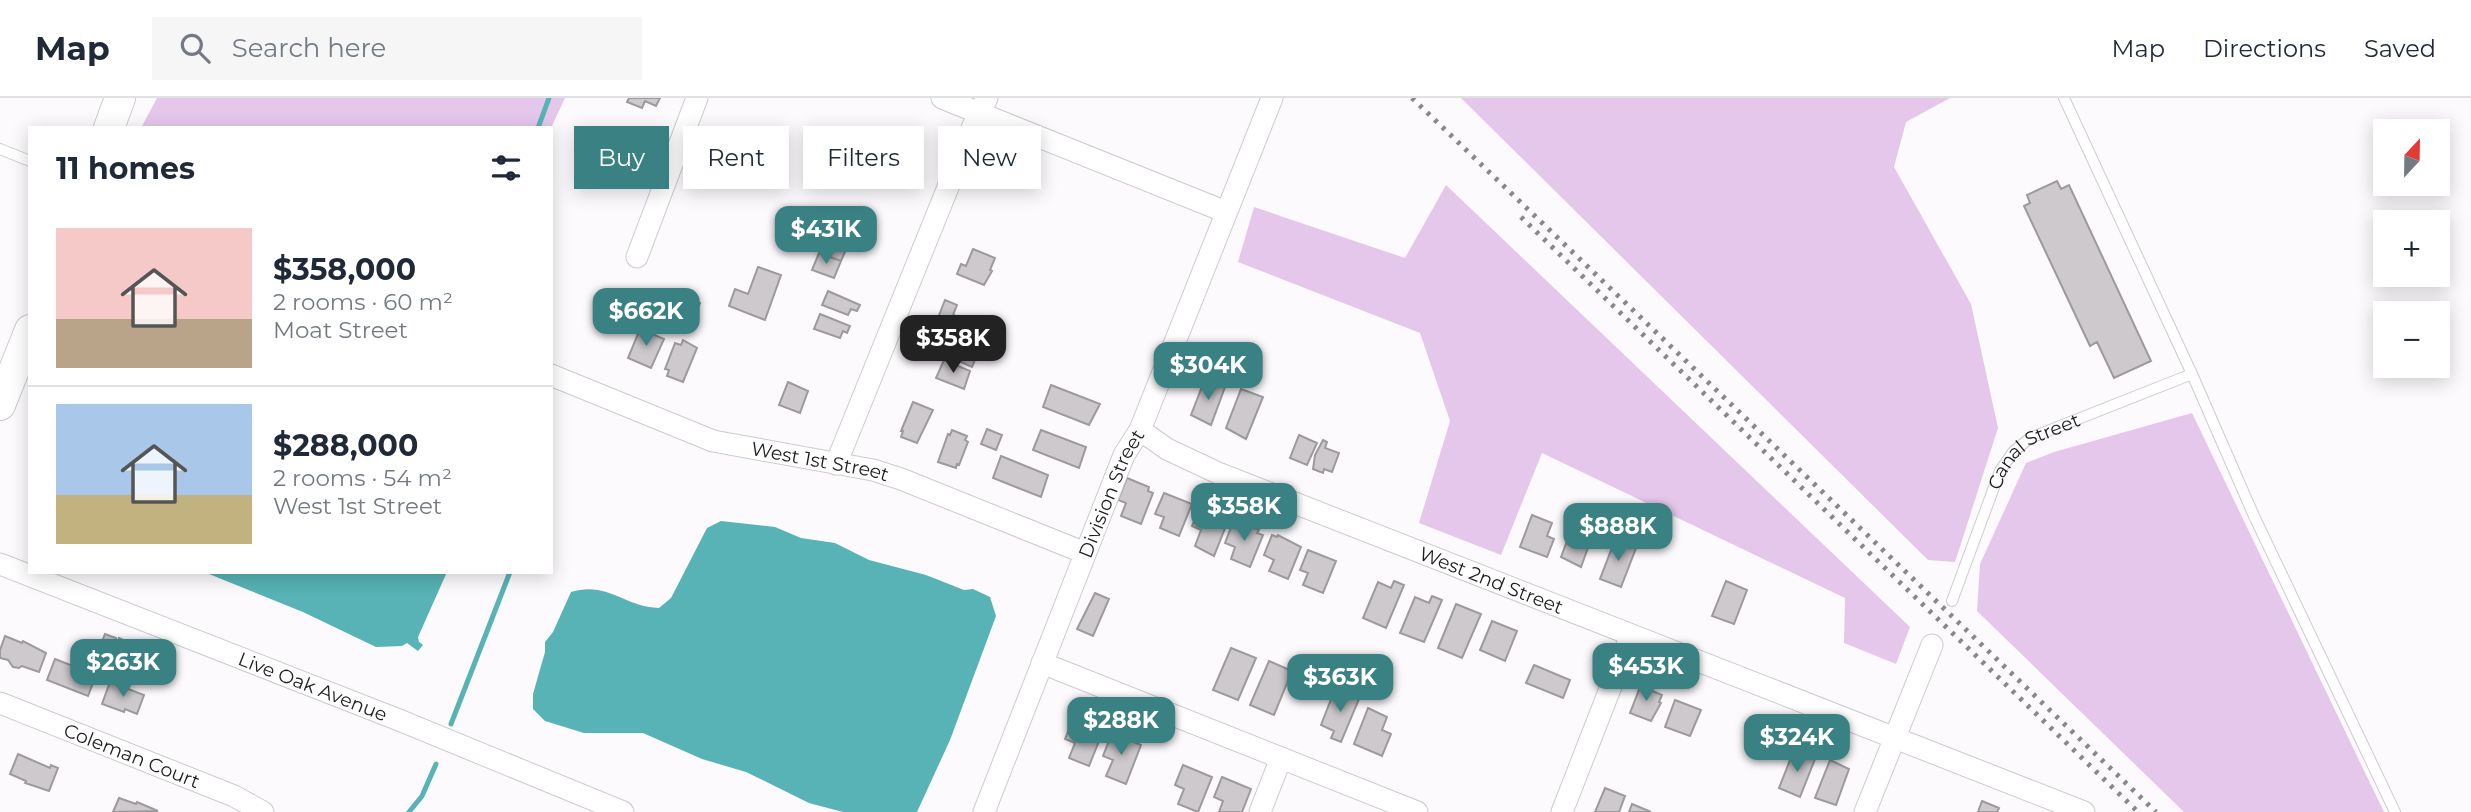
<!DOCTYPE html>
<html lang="en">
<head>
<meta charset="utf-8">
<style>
	:root { --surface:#fff; --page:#f6f6f7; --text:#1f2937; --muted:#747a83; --line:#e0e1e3; --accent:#398183 }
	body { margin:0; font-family:Montserrat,sans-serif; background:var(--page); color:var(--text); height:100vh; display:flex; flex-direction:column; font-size:26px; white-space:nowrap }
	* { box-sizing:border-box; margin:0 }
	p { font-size:23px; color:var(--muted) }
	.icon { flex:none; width:38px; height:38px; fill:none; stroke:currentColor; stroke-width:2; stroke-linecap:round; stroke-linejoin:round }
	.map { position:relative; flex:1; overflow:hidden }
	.drawer { position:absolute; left:28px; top:28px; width:525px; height:448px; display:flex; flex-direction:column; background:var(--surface); border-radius:0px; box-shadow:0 4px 18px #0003 }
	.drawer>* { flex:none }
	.guide { position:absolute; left:574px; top:28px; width:665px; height:63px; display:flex; gap:14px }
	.needle { width:46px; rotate:22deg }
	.buttons { position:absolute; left:2373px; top:21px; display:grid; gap:14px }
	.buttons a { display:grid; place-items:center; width:77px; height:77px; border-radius:0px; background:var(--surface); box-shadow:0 4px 18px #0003; font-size:35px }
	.price { position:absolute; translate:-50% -60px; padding:0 16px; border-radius:14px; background:var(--accent); color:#fff; font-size:23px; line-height:46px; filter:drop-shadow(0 2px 4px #0008) }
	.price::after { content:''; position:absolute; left:50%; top:42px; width:21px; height:16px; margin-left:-10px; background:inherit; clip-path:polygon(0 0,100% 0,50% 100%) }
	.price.on { background:#222; color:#fff }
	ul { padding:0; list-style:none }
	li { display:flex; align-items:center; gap:21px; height:175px; padding:0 28px }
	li+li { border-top:2px solid var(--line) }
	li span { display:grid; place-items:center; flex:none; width:196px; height:140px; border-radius:0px; color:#555 }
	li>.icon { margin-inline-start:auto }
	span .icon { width:84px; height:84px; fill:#fffc; stroke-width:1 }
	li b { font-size:30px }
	h2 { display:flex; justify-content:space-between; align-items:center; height:84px; padding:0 28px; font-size:30px }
	.chip { padding:0 24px; border-radius:0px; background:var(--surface); box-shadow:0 4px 18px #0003; font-size:24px; line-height:63px }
	.chip.on { background:var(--accent); color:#fff }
	header { display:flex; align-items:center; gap:42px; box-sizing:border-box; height:98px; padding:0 35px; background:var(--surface); border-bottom:2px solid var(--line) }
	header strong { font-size:33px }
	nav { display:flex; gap:38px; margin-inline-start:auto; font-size:24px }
	.search { width:490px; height:63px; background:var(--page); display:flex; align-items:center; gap:18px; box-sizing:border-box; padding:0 24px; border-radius:0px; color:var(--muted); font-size:26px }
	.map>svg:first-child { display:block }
	.green { fill:#e5c7eb }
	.water { fill:#57b3b5 }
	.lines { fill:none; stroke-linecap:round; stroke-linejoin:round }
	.stream { stroke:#57b3b5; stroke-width:5 }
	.building { fill:#cdc9cd; stroke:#9d9a9e; stroke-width:2 }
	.lane-casing { stroke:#cecbcf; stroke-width:12 }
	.street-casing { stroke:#cecbcf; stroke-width:23 }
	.secondary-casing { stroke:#cecbcf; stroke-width:32 }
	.lane { stroke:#fff; stroke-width:10 }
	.street { stroke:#fff; stroke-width:21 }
	.secondary { stroke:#fff; stroke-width:30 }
	.rail { stroke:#89878a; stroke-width:5; stroke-dasharray:3.5 7; stroke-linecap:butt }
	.labels { text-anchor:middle; stroke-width:6; stroke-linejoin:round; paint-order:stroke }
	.street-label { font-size:19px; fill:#1d1c1e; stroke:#fff }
</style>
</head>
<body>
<header>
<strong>Map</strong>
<div class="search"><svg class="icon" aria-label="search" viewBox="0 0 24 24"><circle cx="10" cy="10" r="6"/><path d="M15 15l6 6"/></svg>Search here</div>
<nav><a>Map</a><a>Directions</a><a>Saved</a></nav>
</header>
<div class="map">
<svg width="2471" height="714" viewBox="0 0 2471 714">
	<rect width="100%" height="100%" fill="#fdfafe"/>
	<path class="green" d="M157 0H565L551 30H141Z
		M1461 0H1950L1906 24 1894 69 1971 206 1998 330 1955 464 1928 462Z
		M1446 87 1910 529 1896 566 1844 545 1845 500 1542 355 1501 457 1419 425 1450 323 1420 235 1238 164 1254 109 1405 160Z
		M2192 315 2384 714H2184L1977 513 1980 466 2026 365 2054 354Z"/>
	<path class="water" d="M721 423 775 429 801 440 835 445 869 462 926 477 964 492 973 491 990 499 996 518 950 642 917 714H843L809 705 746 674 702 661 643 635H584L545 623 533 611V596L545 554V544L553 534 571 494C608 483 624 509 659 510L671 500 707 430Z
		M204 474H447L418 539 419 544 423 547 418 553 407 545 402 548 376 549 303 514Z"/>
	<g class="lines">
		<path class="stream" d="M538 30 549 0
			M451 626 510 474
			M409 714 422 698 436 666"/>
	</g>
	<path class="building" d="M629 0H660L656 8 645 3 642 10 627 4Z
		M2057 83 2061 91 2069 87 2151 263 2114 280 2097 244 2090 248 2024 108 2030 105 2027 97Z
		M833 121 854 130 848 147 826 138Z
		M826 138 848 147 841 163 819 155Z
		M973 151 995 160 990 172 992 173 984 187 957 176 961 166 966 168Z
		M819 155 841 163 834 180 812 172Z
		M758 169 781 177 765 222 729 208 735 191 748 196Z
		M828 193 860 207 857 213 851 211 848 217 822 207Z
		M690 201 700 205 694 220 684 215Z
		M945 202 957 207 953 217 965 221 966 219 983 226 980 236 973 233 970 239 936 225Z
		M820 216 850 228 847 235 843 233 840 240 814 231Z
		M640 231 664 241 651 270 628 260Z
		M952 239 980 250 972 269 945 257Z
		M683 242 697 250 683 284 667 278 669 272 665 271 675 245 681 247Z
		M944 262 970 273 964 291 936 280Z
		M1205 281 1225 289 1211 327 1191 317Z
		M788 284 808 293 800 315 779 307Z
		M1051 287 1100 306 1089 327 1043 309Z
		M1241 291 1263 299 1246 341 1226 330Z
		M913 304 933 312 917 345 901 339 903 333H901Z
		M987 331 1002 337 996 352 981 346Z
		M952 332 967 338 965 342 968 344 959 367 957 366 956 370 938 364 948 336 950 337Z
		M1041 332 1086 349 1079 370 1033 352Z
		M1299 337 1317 345 1307 367 1290 360Z
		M1323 342 1327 344 1325 350 1339 355 1332 374 1324 371 1323 375 1313 371 1315 357Z
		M1001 358 1048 377 1041 399 993 380Z
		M1127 380 1149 389 1148 393 1153 395 1141 426 1121 418 1126 405 1118 402Z
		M1164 395 1192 406 1179 438 1160 430 1164 419 1155 416Z
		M1200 408 1229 420 1214 458 1195 448 1201 432 1192 428Z
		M1532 417 1552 425 1547 438 1554 441 1547 459 1520 449Z
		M1234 422 1259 432 1257 435 1263 437 1250 469 1231 461 1235 449 1225 445Z
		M1575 422 1595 430 1581 469 1561 459Z
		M1272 437 1277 439 1278 437 1301 449 1288 481 1269 473 1274 462 1264 457Z
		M1623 441 1636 450 1621 489 1600 481 1615 442 1622 444Z
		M1308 452 1336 463 1323 495 1303 487 1308 475 1300 472Z
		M1394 483 1404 487 1386 530 1363 520 1378 484 1391 490Z
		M1726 483 1747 492 1734 526 1712 518Z
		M1095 495 1109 501 1093 538 1077 531Z
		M1432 498 1442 502 1424 544 1400 535 1415 499 1429 505Z
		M1456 506 1481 516 1462 560 1438 550Z
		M1492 523 1517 533 1505 563 1480 552Z
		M105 536 116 540 110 556 99 551Z
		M5 538 22 545 23 543 46 555 39 574 22 568 19 570 13 569 8 562 0 560V552Z
		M119 540 131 546 124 563 111 558Z
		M1231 550 1256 560 1238 602 1213 592Z
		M55 561 78 570 81 563 96 570 93 576 96 577 88 598 47 582Z
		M1269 563 1292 573 1274 617 1250 607Z
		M1534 567 1570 582 1563 600 1526 585Z
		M110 584 144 597 137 616 125 611 124 614 102 606Z
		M1642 584 1652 588 1650 592 1662 597 1659 604 1661 605 1651 623 1630 615Z
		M1335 591 1359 601 1341 644 1331 640 1334 633 1321 627Z
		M1675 602 1701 612 1690 638 1665 629Z
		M1368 610 1387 619 1382 632 1391 636 1382 658 1354 646Z
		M1073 621 1103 633 1089 668 1069 660 1075 645 1065 641Z
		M1112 635 1141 647 1126 686 1106 678 1113 662 1103 658Z
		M1794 652 1815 661 1800 699 1779 690Z
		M18 656 50 670 51 667 58 670 49 693 25 685 26 683 10 676Z
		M1830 662 1849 671 1836 707 1815 700Z
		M1183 667 1212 679 1198 714 1178 706 1184 691 1175 687Z
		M1222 679 1251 691 1242 714H1219L1223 703 1214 699Z
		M1605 690 1625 698 1619 714H1595Z
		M119 700 136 706 137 704 158 713 113 714Z
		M1982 703 1999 710 1997 714H1978Z
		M1632 706 1651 714H1629Z"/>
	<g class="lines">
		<defs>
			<g id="lane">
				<path d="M2064 0 2192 276 2254 418 2395 714"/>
				<path d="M0 51 30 63"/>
				<path id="s1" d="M1952 503 2000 373 2013 354 2030 340 2192 276"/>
			</g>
			<g id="street">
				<path d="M942 0 1226 114"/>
				<path d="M637 159 697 0"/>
				<path id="s2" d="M551 277 713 343 873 372 901 381 1085 455"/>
				<path id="s3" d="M1140 332 1167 351 1218 375 2084 714"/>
				<path d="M836 366 972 30 987 0"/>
				<path id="s4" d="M0 466 399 622 623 714"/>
				<path d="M1042 565 1417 714"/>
				<path id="s5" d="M0 605 234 698 263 714"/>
				<path id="s6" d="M984 714 1124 357 1140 332 1272 0"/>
				<path d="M1260 714 1281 660"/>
				<path d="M1562 714 1631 537"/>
				<path d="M1865 714 1932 547"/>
			</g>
			<path id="secondary" d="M109 30 120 0
				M0 307 30 232"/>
		</defs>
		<use href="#lane" class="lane-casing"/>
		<use href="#street" class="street-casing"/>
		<use href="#secondary" class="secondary-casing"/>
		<use href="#lane" class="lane"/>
		<use href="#street" class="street"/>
		<use href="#secondary" class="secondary"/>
		<path class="rail" d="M1412 0 2156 714
			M1521 119 2138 714"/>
	</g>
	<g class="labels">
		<g class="street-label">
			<text dy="7" stroke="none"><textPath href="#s1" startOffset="178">Canal Street</textPath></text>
			<text dy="7" stroke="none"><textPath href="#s2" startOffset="284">West 1st Street</textPath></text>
			<text dy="7" stroke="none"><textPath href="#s6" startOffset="343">Division Street</textPath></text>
			<text dy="7" stroke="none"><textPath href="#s3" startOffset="383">West 2nd Street</textPath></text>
			<text dy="7" stroke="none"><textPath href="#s4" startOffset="336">Live Oak Avenue</textPath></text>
			<text dy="7" stroke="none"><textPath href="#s5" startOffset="142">Coleman Court</textPath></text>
		</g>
	</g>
</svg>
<div class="buttons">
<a><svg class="needle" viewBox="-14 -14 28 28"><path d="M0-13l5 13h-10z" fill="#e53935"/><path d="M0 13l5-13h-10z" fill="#747a83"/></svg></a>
<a>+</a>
<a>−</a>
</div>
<b class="price" style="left:826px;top:168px">$431K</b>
<b class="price" style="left:646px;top:250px">$662K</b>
<b class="price on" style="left:953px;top:277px">$358K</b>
<b class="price" style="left:1208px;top:304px">$304K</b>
<b class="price" style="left:1244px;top:445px">$358K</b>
<b class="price" style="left:1618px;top:465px">$888K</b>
<b class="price" style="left:123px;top:601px">$263K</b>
<b class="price" style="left:1646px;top:605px">$453K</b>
<b class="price" style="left:1340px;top:616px">$363K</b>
<b class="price" style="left:1121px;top:659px">$288K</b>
<b class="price" style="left:1797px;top:676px">$324K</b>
<div class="guide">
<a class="chip on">Buy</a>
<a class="chip">Rent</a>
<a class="chip">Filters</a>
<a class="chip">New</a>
</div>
<section class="drawer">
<h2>11 homes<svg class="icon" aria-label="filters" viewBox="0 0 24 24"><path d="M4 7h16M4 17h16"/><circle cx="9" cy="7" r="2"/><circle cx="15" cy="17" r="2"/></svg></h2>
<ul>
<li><span style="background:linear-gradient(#f6c9c9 65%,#b9a48a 0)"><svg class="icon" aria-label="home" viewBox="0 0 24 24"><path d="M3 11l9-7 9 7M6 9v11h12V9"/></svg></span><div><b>$358,000</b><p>2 rooms · 60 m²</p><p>Moat Street</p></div></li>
<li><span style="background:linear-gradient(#a9c7e8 65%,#c2b280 0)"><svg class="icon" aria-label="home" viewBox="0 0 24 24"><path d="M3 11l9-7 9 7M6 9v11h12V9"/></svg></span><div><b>$288,000</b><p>2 rooms · 54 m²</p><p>West 1st Street</p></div></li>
</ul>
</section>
</div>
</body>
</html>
